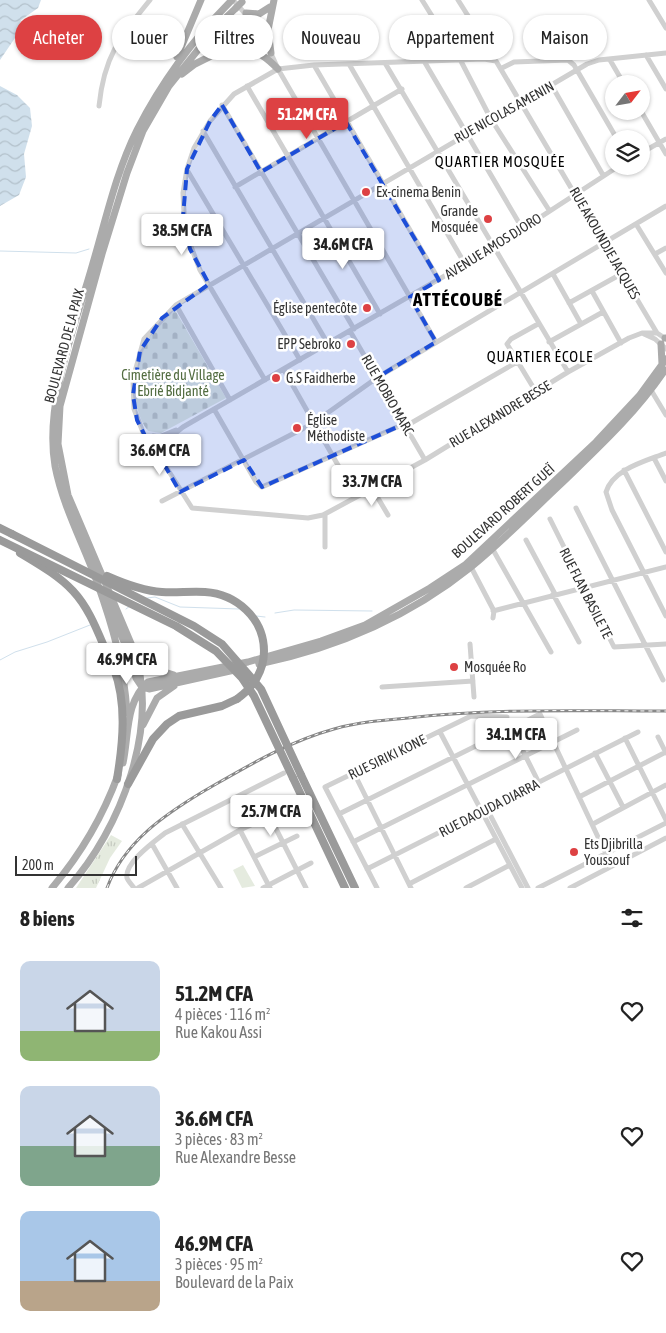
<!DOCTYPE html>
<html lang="fr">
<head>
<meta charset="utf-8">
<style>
	:root { --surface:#fff; --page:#f2f2f2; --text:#222; --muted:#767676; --accent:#dd4143 }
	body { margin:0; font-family:"Asap Condensed",sans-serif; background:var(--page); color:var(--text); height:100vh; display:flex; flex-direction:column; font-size:19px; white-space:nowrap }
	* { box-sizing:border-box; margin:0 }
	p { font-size:16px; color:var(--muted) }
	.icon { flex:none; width:28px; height:28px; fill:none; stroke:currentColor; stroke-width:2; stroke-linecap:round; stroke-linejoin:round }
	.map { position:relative; height:888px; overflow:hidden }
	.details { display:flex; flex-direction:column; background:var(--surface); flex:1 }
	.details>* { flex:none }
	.hud { position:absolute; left:15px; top:15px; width:636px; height:45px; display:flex; gap:10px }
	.needle { width:32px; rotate:59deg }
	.tools { position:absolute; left:605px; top:75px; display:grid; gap:10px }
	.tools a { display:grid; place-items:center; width:45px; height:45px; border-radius:50%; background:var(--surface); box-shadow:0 1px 4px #0004; font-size:25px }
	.scale { position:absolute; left:15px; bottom:12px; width:122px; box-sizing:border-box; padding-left:5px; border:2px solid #333; border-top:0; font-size:14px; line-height:18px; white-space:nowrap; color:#333; -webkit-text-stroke:4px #fff; paint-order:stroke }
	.price { position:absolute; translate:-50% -42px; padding:0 11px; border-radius:5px; background:#fff; color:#222; font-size:16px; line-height:32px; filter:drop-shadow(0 1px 2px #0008) }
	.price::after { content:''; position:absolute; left:50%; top:30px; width:15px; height:11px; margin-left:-8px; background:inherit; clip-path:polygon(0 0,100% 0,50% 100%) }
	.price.active { background:var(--accent); color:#fff }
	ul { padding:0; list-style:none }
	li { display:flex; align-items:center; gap:15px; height:125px; padding:0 20px }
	li span { display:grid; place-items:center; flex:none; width:140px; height:100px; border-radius:10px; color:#555 }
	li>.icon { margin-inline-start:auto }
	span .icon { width:60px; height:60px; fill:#fffc; stroke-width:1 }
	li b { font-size:21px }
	h2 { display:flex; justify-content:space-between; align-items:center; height:60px; padding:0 20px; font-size:21px }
	.pill { padding:0 18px; border-radius:22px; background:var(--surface); box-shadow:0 1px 4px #0004; font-size:18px; line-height:45px }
	.pill.active { background:var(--accent); color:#fff }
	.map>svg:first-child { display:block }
	.grass { fill:url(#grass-tufts) }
	.cemetery { fill:url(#cemetery-stones) }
	.pitch { fill:#e5ebdf }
	.water { fill:url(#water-waves) }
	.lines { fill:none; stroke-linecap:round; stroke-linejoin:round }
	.stream { stroke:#d0e0ec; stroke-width:1 }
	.minor { stroke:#d0d0d0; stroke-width:5 }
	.major { stroke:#ababab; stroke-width:7 }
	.highway { stroke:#9a9a9a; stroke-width:8 }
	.rail-casing { stroke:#888; stroke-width:3 }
	.rail { stroke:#fff; stroke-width:1; stroke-dasharray:4; stroke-linecap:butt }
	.major-bridge { stroke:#ababab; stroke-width:7 }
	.highway-bridge { stroke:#9a9a9a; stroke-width:8 }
	.marked { fill:#1d4ed8; fill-opacity:0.2; stroke:#1d4ed8; stroke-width:4; stroke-dasharray:10 6; stroke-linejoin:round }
	.poi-dot { fill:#dd4143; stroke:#fff; stroke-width:2 }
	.labels { text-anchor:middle; stroke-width:5; stroke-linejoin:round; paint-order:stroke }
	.street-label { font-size:14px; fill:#333; stroke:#fff }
	.poi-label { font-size:14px; fill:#333; stroke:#fff; text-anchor:start }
	.park-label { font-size:14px; fill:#536d41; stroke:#fff }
	.neighbourhood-label { font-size:15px; letter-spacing:1px; fill:#000; stroke:#fff }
	.district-label { font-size:19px; font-weight:bold; letter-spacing:1px; fill:#000; stroke:#fff }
</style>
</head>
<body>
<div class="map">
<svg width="666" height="888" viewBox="0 0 666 888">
	<defs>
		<pattern id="grass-tufts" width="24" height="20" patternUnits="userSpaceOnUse" patternTransform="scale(1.25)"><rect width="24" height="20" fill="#e5ebdf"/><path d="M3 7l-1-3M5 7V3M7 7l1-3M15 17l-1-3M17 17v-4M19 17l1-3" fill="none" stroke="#c5cac0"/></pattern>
		<pattern id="cemetery-stones" width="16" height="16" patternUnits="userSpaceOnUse" patternTransform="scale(1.25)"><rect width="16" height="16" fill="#e5ebdf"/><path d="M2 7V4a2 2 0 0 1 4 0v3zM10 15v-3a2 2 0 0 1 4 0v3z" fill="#c5cac0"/></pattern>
		<pattern id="water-waves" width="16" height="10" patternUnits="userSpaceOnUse" patternTransform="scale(1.25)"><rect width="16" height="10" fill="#d0e0ec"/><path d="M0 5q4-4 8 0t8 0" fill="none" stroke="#b3c1cb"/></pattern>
	</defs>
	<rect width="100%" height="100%" fill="#fff"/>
	<path class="grass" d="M111 835 122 841 110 858 96 888H76Z"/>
	<path class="cemetery" d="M175 310 226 398 161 433 148 431C128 405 133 362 150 335 156 326 167 318 175 310Z"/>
	<path class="pitch" d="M243 865 255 886 242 888 233 870Z"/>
	<path class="water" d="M0 0H41L38 8 21 20 17 35 0 60Z
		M0 86 17 95 30 108 32 126 24 154 26 177 19 195 0 206Z"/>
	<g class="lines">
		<path class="stream" d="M0 251 76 253 89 249
			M147 598 155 597 180 607 239 609
			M126 609 130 606
			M275 613 294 610 372 611
			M256 616 265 617
			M0 660 15 652 47 642 90 625"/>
		<path class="minor" d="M233 0C253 21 267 42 278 69L436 342
			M422 0 442 32 451 42 491 119 549 210
			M458 0 482 38 484 59
			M649 0 666 28
			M646 55 666 89
			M610 60 624 84
			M424 61 522 228
			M385 63 568 372
			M349 64 465 264
			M314 65 439 280
			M502 68 514 62 568 60 574 65 617 139
			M247 86 380 314
			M552 86 603 175
			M222 105 354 329
			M99 106C104 56 120 37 150 0
			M641 111 666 154
			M203 131 328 344
			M641 153 666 139
			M619 166 493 248 183 427 163 443 159 450H154L149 448 134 409 133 379 144 339 176 305 587 64 599 60 666 53
			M187 170 300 360
			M235 187 402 89
			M636 224 666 273
			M655 254 666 248
			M553 274 581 324
			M592 291 621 343
			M569 303 623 273
			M176 305 230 400
			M350 331 425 460
			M644 334 655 339 666 349
			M549 342 603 312
			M284 370 356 497
			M265 380 200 270 185 231 183 193 187 169 194 148 210 121 234 94 278 69 314 65 484 59 496 61 657 333 666 339
			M651 390 666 415
			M536 392 507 344 511 339 538 324
			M214 409 256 482 262 487 404 424
			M406 426 517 362
			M148 442 153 436 159 437 176 430
			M156 451 192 508 308 518 323 515 425 460 568 372 629 338 642 333H657
			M666 453C646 461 613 469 606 492L612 510 666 616
			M654 458 666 481
			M624 470 666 552
			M372 488 388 515
			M162 501 312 424 378 377 666 206
			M576 508 663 680
			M550 519 614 647 666 644
			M526 540 555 594
			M325 547V514
			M492 548 551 652
			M471 567 494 611 493 618
			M553 594 579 642
			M493 611 666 567
			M470 644 474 697
			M382 687 473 681
			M511 727 539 783
			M440 732 522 888
			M658 737 666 753
			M625 738 666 820
			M595 753 623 807
			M354 773 411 888
			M579 797 666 752
			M487 809 528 888
			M339 814 540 714 606 854
			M269 815 306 888
			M182 824 221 888
			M593 824 666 785
			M240 830 270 888
			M353 842 577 730
			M152 844 177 888
			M254 857 297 836
			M367 869 638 732
			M409 884 496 839
			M134 888C132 885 128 881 127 878 124 863 155 841 165 833L284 773
			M138 888 240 830 293 805
			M263 888 311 863
			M377 888 325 787 471 716 507 717
			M466 888 510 865
			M538 888 666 823
			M570 888 666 838"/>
		<path class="major" d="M246 13 259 14 270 7
			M242 50C258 50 267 58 278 69
			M271 53 268 30 274 0
			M177 57 201 0
			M182 74 195 64 213 55 248 46 253 41 259 30
			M665 338H666
			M661 344 662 364
			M103 593 128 651 136 678 142 687
			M137 650 155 669 174 675
			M259 664C336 648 410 616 471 567 503 541 533 510 563 482 599 447 636 413 665 370
			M142 687 149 689 239 669
			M127 713C124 665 113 627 97 582 83 543 63 507 55 466 44 402 76 324 93 263 106 219 116 172 137 130 162 81 193 39 232 0
			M143 725 157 698 174 686
			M123 763C129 735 125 702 148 682L248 662 321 641 365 625 430 588 465 565 596 442 639 396 666 359
			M52 888C80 855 103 816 118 775
			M68 888C121 829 161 725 133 648L68 495 58 444 60 406 102 254 127 173 143 131 169 86 217 26 236 8"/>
		<path class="highway" d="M0 528 12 534
			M20 553C38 564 58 575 73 591 87 606 95 625 103 644 106 652 111 660 114 669 127 703 123 743 117 779
			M301 775 355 888
			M293 778 345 888
			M128 784 153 739 167 724 179 716 222 706 237 699"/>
		<defs>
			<path id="rail" d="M107 888C124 842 164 815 204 791 246 767 287 742 334 729 358 722 384 720 408 718 494 708 580 711 666 711"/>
		</defs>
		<use href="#rail" class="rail-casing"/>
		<use href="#rail" class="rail"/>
		<path class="major-bridge" d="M236 8 242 2"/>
		<path class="highway-bridge" d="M12 534 194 626 222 644 261 689 301 775
			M0 540 176 626 216 651 242 678 254 696 293 778
			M107 576C125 584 143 591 162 592 176 593 191 591 205 592 236 594 264 618 264 651 264 671 253 688 237 699"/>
	</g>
	<path class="marked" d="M222 105 261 172 346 122 439 280 410 297 436 342 378 377 404 424 262 487 244 460 180 492 149 438 148 442 137 420 133 395 140 351 162 318 209 284 190 249 183 217 187 169 210 121Z"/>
	<g class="poi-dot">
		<circle cx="366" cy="192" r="5"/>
		<circle cx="488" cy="219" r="5"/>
		<circle cx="367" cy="308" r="5"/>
		<circle cx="351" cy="344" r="5"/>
		<circle cx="276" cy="378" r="5"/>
		<circle cx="297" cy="428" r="5"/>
		<circle cx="454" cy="667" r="5"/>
		<circle cx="574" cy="852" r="5"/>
	</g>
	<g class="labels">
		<g class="street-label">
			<text transform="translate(504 112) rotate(-29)" y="5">RUE NICOLAS AMENIN</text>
			<text transform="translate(605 243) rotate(60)" y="5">RUE AKOUNDJE JACQUES</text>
			<text transform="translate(493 246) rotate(-32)" y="5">AVENUE AMOS DJORO</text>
			<text transform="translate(64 346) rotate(-75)" y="5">BOULEVARD DE LA PAIX</text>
			<text transform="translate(388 395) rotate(60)" y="5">RUE MOBIO MARC</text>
			<text transform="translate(500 414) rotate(-31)" y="5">RUE ALEXANDRE BESSE</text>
			<text transform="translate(503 511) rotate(-42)" y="5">BOULEVARD ROBERT GUEÏ</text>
			<text transform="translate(586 593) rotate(63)" y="5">RUE FLAN BASILE TE</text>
			<text transform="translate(387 757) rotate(-26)" y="5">RUE SIRIKI KONE</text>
			<text transform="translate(489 808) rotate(-27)" y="5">RUE DAOUDA DIARRA</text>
		</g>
		<g class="poi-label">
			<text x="376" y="197">Ex-cinema Benin</text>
			<text x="478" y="216" text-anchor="end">Grande<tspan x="478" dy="16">Mosquée</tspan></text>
			<text x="357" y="313" text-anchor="end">Église pentecôte</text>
			<text x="341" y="349" text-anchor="end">EPP Sebroko</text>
			<text x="286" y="383">G.S Faidherbe</text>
			<text x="307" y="425">Église<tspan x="307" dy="16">Méthodiste</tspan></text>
			<text x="464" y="672">Mosquée Ro</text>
			<text x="584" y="849">Ets Djibrilla<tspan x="584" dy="16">Youssouf</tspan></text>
		</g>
		<g class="park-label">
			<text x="173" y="380">Cimetière du Village<tspan x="173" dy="16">Ebrié Bidjanté</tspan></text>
		</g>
		<g class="neighbourhood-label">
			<text x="500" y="167">QUARTIER MOSQUÉE</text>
			<text x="540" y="362">QUARTIER ÉCOLE</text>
		</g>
		<g class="district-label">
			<text x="458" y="306">ATTÉCOUBÉ</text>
		</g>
	</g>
</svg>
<div class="tools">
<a><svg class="needle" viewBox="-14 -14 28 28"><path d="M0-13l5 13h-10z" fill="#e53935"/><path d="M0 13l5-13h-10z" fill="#767676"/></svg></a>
<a><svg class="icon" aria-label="layers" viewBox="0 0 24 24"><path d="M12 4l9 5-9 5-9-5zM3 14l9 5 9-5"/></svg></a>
</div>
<div class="scale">200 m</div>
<b class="price active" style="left:307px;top:140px">51.2M CFA</b>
<b class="price" style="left:182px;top:256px">38.5M CFA</b>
<b class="price" style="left:343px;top:270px">34.6M CFA</b>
<b class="price" style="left:160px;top:476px">36.6M CFA</b>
<b class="price" style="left:372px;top:507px">33.7M CFA</b>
<b class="price" style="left:127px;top:685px">46.9M CFA</b>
<b class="price" style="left:516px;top:760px">34.1M CFA</b>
<b class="price" style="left:271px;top:837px">25.7M CFA</b>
<div class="hud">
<a class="pill active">Acheter</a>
<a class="pill">Louer</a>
<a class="pill">Filtres</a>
<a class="pill">Nouveau</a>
<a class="pill">Appartement</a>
<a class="pill">Maison</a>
</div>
</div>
<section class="details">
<h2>8 biens<svg class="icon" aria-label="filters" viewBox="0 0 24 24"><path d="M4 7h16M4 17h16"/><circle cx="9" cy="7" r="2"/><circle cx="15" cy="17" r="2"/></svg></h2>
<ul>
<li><span style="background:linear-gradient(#c9d6e8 70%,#8fb573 0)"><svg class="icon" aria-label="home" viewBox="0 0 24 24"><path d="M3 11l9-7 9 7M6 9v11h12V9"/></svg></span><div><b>51.2M CFA</b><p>4 pièces · 116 m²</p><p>Rue Kakou Assi</p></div><svg class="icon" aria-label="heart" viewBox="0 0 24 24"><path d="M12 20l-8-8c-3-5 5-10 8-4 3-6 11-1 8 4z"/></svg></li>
<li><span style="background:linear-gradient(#c9d6e8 60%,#7fa58c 0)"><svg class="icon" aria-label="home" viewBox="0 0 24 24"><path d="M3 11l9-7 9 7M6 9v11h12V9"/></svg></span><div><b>36.6M CFA</b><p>3 pièces · 83 m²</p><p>Rue Alexandre Besse</p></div><svg class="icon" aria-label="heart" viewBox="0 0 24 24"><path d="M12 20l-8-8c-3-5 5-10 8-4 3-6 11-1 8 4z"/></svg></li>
<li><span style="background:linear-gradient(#a9c7e8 70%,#b9a48a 0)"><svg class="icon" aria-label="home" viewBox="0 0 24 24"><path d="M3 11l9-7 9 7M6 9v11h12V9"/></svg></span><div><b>46.9M CFA</b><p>3 pièces · 95 m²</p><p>Boulevard de la Paix</p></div><svg class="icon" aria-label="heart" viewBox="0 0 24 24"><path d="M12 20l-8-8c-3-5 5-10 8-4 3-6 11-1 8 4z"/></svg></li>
</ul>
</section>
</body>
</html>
